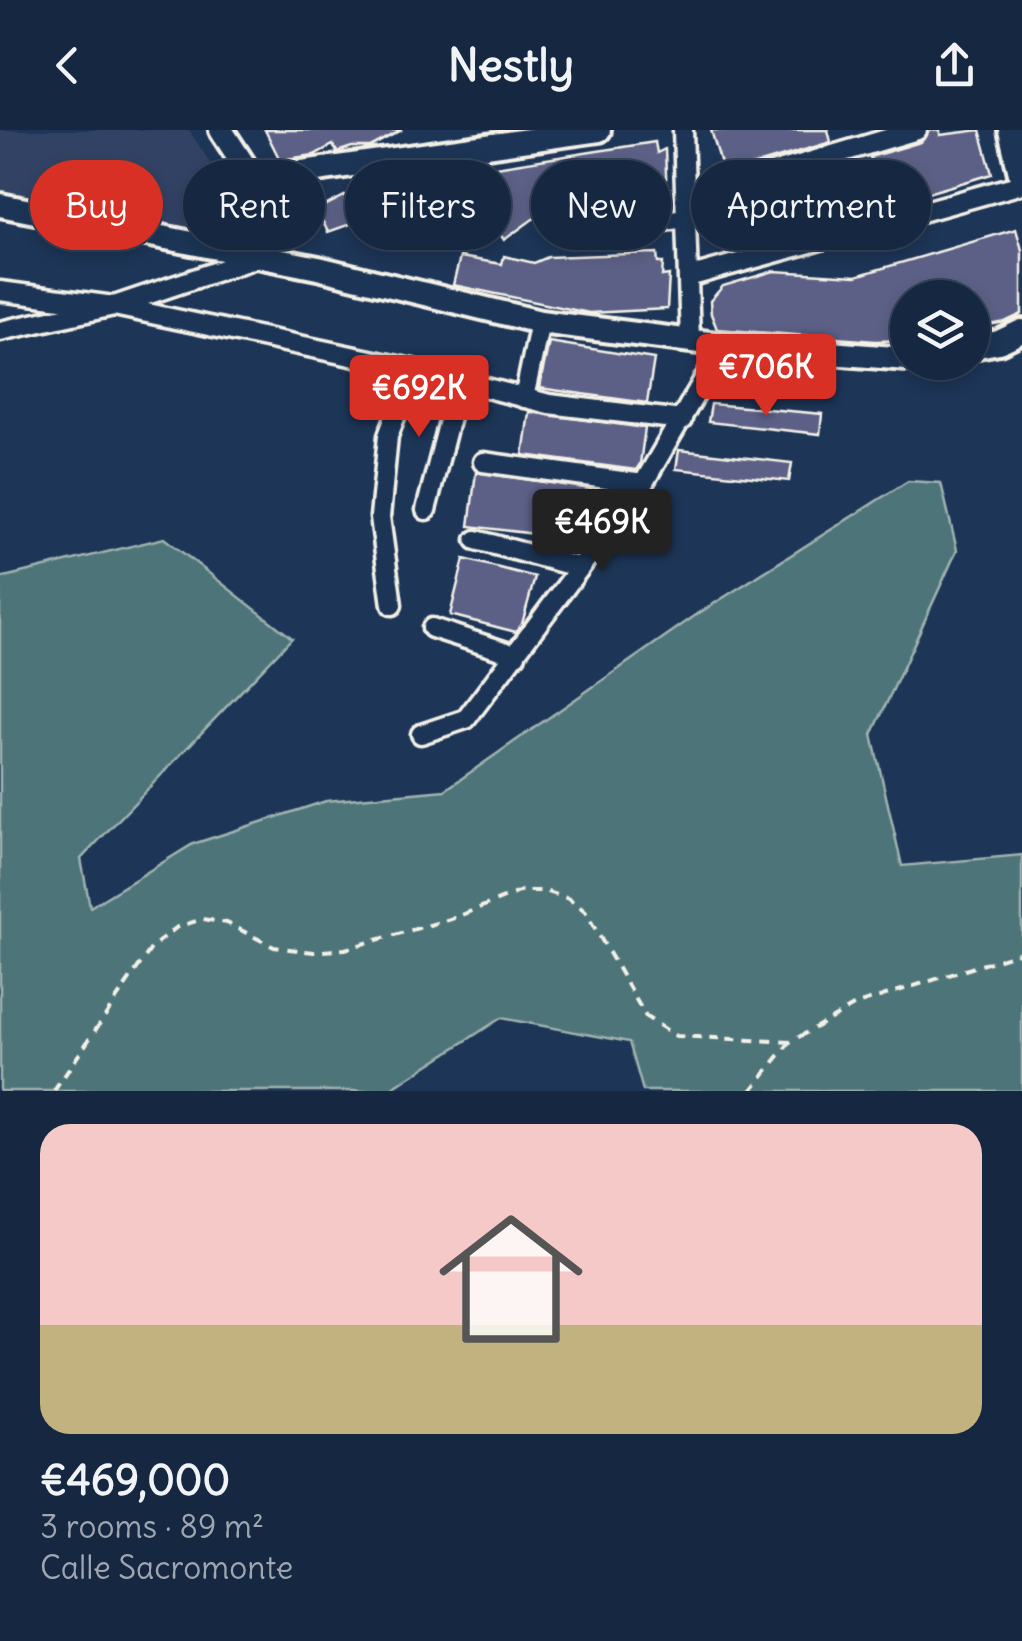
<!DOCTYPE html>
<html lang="en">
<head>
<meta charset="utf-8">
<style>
	:root { --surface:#162841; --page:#1f3048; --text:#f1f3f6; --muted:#9ea6b1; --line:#35445a; --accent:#d93025 }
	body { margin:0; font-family:Delius,sans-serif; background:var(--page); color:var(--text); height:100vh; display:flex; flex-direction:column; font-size:38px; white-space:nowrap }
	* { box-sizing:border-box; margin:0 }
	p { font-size:32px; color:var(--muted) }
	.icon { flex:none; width:55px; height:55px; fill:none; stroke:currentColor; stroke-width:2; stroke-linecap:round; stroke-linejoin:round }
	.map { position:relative; height:961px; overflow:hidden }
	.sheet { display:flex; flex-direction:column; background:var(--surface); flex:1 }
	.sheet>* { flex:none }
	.hud { position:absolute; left:30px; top:30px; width:962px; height:90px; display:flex; gap:20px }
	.tools { position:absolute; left:890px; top:150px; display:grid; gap:20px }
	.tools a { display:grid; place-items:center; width:100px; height:100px; border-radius:50%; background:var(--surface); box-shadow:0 5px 15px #0003,0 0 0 2px var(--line); font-size:50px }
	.price { position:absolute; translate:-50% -85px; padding:0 22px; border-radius:10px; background:var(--accent); color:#fff; font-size:32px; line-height:65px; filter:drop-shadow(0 2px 5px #0008) }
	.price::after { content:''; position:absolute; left:50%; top:60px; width:30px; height:22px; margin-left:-15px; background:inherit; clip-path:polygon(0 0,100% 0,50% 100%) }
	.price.active { background:#222; color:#fff }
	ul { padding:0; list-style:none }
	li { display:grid; align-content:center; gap:20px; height:530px; padding:0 40px }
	li span { display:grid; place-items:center; height:310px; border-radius:30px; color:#555 }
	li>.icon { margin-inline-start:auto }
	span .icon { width:180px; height:180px; fill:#fffc; stroke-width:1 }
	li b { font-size:42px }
	.tag { padding:0 35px; border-radius:45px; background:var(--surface); box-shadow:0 5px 15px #0003,0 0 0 2px var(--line); font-size:35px; line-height:90px }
	.tag.active { background:var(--accent); color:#fff }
	header { display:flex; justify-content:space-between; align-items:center; height:130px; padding:0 40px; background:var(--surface); font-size:45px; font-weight:800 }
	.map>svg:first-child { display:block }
	.built { fill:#304265 }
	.green { fill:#4e7579; stroke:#a1b3b0; stroke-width:2.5 }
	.building { fill:#5c6086; stroke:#f4f1e8; stroke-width:2.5 }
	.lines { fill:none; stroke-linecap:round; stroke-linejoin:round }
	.minor-casing { stroke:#f4f1e8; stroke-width:25 }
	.tertiary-casing { stroke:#f4f1e8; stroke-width:30 }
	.path { stroke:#f4f1e8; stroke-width:4; stroke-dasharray:10 8; stroke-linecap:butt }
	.minor { stroke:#1d3557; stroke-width:18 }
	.tertiary { stroke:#1d3557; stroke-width:22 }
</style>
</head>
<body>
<header><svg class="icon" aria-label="back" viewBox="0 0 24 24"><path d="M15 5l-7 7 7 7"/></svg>Nestly<svg class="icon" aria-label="share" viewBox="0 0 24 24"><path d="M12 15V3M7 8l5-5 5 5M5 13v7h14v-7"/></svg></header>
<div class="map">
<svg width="1022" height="961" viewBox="0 0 1022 961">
	<rect width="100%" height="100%" fill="#1d3557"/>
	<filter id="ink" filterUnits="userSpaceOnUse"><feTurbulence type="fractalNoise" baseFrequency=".01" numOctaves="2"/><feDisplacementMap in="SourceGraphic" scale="20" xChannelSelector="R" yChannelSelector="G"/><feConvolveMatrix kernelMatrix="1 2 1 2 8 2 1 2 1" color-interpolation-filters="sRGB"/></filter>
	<g filter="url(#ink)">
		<path class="built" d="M0 0H189L226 57 219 105 0 60Z"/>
		<path class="green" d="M908 351 941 353 957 420 872 605 902 736 1022 725V961H643L629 912 501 888 388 961H0V448L164 408 292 508 81 729 90 777 193 714 326 671 445 660 696 485Z"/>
		<path class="building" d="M265 0H402L370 17H352L337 22 333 15 314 25 280 30Z
			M711 0H828L831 12 724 44Z
			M929 0H940V5L980 0 992 44 884 76 870 27 921 12Z
			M655 12 657 23 665 19 667 69 533 89 504 110 481 76 464 88 453 73 436 87 433 84 427 88 423 81 404 95 393 78 437 48 453 69 496 37Z
			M818 42 832 93 725 122 711 74Z
			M366 55 379 84 328 102 317 80Z
			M1016 99 1022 120V184L1005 192 972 198V168H908V210L875 211 717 199 711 184 710 171 723 156 774 141 856 146Z
			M657 123 658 133H663L662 146 669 145 667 179 589 183 453 155 460 127 502 134 504 126 534 133 548 127Z
			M549 212 654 229 647 273 539 258Z
			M711 274 822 284 820 304 708 292Z
			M529 282 645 298 640 334 636 340 523 325Z
			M679 320 792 333 789 351 676 339Z
			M476 342 591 359 585 410 469 396Z
			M464 429 535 447 522 494 516 502 450 485Z"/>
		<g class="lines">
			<defs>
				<path id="minor" d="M683 0 690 210
					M685 69 917 0
					M565 104 686 88
					M688 147 1022 54
					M0 161 114 176 256 128
					M0 201 114 176 413 239 549 274 682 290
					M524 268 540 192
					M483 332 643 354
					M426 380 459 252
					M476 410 578 437
					M392 475 380 387 388 306 413 239
					M432 498 516 525
					M421 604 466 589 643 354 724 215"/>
				<path id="tertiary" d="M221 0 253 49 599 0
					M1010 0 1022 52
					M0 75 318 138 540 192 724 215 908 229
					M972 217 999 212 1022 201"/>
			</defs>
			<use href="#minor" class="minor-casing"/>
			<use href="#tertiary" class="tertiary-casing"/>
			<path class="path" d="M268 69 301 114
				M54 961 152 817 177 797 203 789 227 793 274 817 314 822 345 819 454 788 521 761H545L569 769 585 781 646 887 676 906 790 912
				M751 961 790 912 857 874 1022 822"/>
			<use href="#minor" class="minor"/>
			<use href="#tertiary" class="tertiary"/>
		</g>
	</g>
</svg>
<div class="tools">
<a><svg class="icon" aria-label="layers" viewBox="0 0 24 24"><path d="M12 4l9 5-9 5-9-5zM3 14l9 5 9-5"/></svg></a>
</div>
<b class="price" style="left:766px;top:289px">€706K</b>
<b class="price" style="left:419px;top:310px">€692K</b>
<b class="price active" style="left:602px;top:444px">€469K</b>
<div class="hud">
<a class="tag active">Buy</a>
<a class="tag">Rent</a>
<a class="tag">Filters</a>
<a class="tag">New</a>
<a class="tag">Apartment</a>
</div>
</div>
<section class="sheet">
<ul>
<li><span style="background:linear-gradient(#f6c9c9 65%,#c2b280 0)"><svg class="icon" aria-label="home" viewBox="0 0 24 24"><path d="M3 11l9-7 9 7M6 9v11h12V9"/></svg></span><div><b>€469,000</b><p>3 rooms · 89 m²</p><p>Calle Sacromonte</p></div></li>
</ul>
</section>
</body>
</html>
